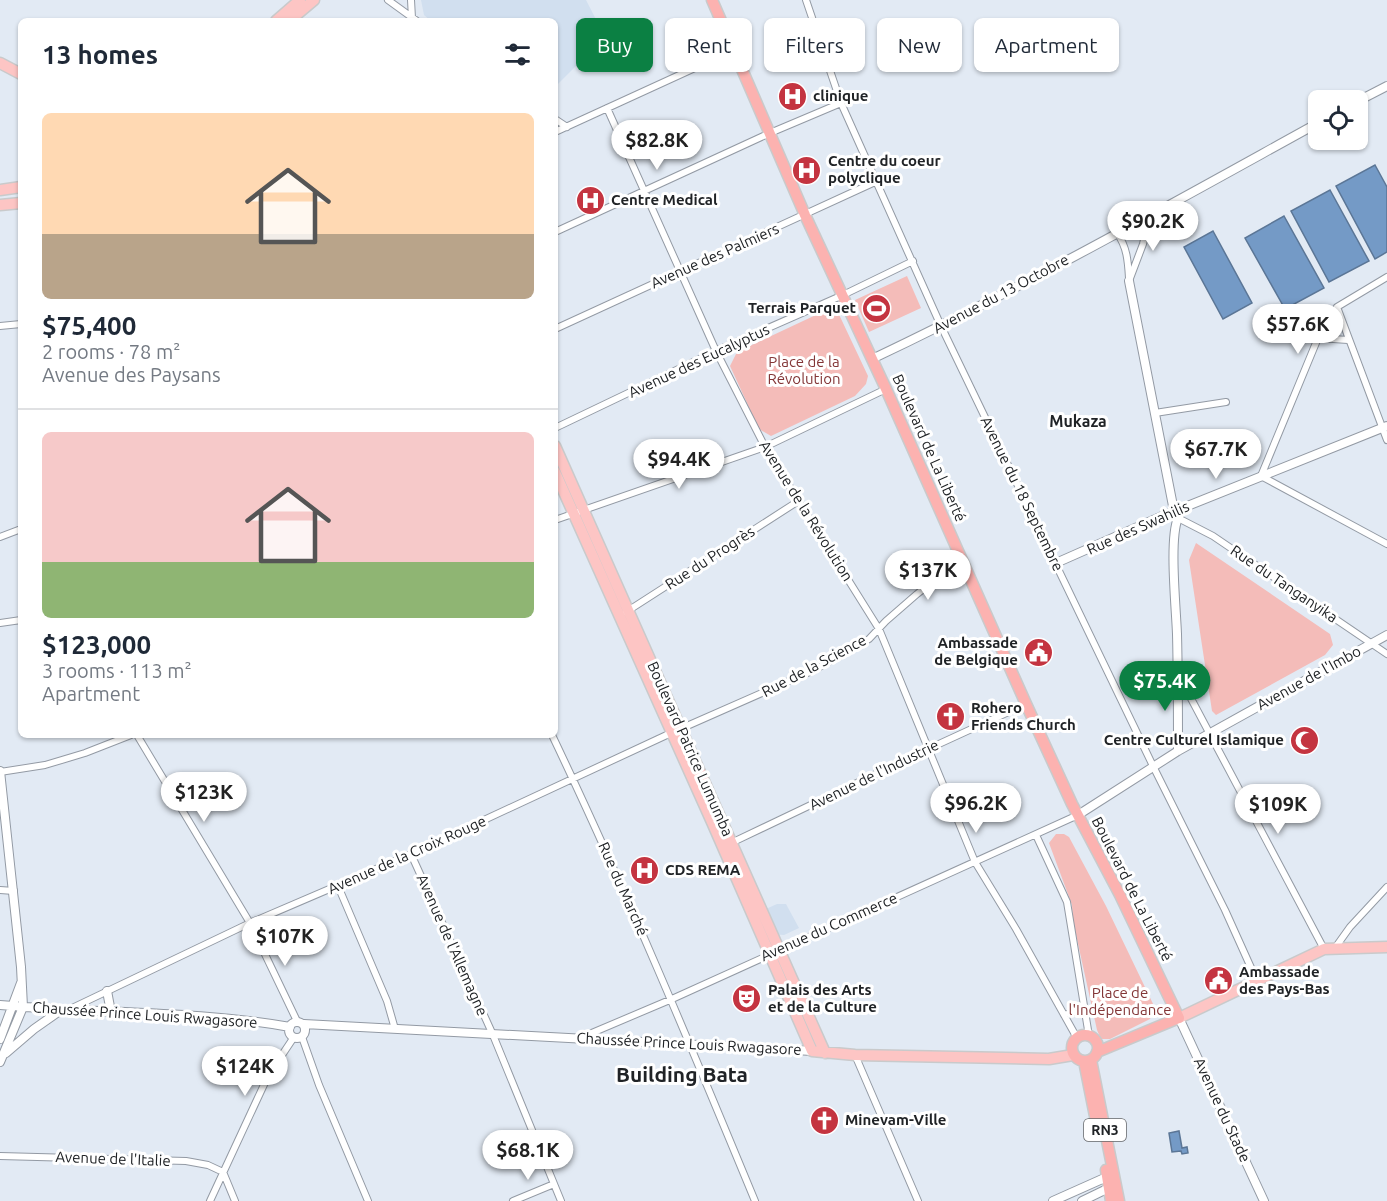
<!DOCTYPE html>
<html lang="en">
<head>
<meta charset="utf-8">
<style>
	:root { --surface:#fff; --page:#f6f6f7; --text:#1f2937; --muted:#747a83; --line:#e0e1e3; --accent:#0b8043 }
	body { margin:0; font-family:Ubuntu,sans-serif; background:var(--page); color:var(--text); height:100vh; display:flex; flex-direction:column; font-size:22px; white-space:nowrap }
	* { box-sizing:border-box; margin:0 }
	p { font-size:20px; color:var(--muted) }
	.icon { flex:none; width:33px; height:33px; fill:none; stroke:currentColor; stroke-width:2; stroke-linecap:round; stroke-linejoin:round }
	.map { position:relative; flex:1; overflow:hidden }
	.side { position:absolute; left:18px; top:18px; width:540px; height:720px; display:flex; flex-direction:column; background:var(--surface); border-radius:9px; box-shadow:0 2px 4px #0004 }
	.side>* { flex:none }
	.hud { position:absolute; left:576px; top:18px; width:570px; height:54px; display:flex; gap:12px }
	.fabs { position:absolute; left:1308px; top:90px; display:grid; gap:12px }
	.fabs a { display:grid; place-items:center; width:60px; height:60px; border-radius:9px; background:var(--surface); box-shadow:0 2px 4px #0004; font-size:30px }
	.price { position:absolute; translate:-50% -51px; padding:0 14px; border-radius:21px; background:#fff; color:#222; font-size:20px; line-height:39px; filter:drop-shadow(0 2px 3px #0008) }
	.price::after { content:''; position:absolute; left:50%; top:36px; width:18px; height:14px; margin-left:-9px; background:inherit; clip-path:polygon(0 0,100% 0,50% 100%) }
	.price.active { background:var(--accent); color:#fff }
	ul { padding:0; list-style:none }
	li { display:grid; align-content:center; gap:12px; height:318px; padding:0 24px }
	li+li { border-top:2px solid var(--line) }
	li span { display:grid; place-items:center; height:186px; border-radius:9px; color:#555 }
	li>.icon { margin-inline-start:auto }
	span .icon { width:108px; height:108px; fill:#fffc; stroke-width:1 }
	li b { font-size:26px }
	h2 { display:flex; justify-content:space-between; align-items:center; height:72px; padding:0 24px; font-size:26px }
	.chip { padding:0 21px; border-radius:9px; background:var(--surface); box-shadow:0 2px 4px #0004; font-size:21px; line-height:54px }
	.chip.active { background:var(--accent); color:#fff }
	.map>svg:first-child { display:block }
	.built { fill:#d1dfef }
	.green { fill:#f4bcb9 }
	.water { fill:#749ac6; stroke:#5b7696; stroke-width:1.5 }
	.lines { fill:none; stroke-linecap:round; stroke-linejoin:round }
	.minor-casing { stroke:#939aa4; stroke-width:8 }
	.tertiary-casing { stroke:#939aa4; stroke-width:10 }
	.primary-casing { stroke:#c9cacb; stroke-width:13 }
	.trunk-casing { stroke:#c9cacb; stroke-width:13 }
	.minor { stroke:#fff; stroke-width:6 }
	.tertiary { stroke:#fff; stroke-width:8 }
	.primary { stroke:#fdc5c4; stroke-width:10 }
	.trunk { stroke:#fcb2b0; stroke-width:10 }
	.labels { text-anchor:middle; stroke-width:6; stroke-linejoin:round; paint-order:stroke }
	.shield { fill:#fff; stroke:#636567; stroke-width:1.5 }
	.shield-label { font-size:14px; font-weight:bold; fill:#202326 }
	.poi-label { font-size:15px; font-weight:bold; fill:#202326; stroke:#fff; text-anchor:start }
	.street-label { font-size:15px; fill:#202326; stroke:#fff }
	.park-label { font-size:15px; fill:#833637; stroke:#fff }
	.neighbourhood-label { font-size:16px; font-weight:bold; fill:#202326; stroke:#fff }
	.district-label { font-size:21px; font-weight:bold; fill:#202326; stroke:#fff }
</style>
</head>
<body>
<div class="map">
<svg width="1387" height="1201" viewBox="0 0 1387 1201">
	<rect width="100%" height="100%" fill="#e2eaf4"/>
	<path class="built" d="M421 0H586L605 37 555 87V21H431L424 15Z
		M777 904H786L799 928 784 935 771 934 757 913Z"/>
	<path class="green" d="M907 276 921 308 869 332 855 300Z
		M835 306 868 376 866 384 855 396 771 436 759 429 730 366 737 352Z
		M1196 543 1330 634 1333 645 1325 655 1216 715 1212 711 1189 560Z
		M1056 834H1064L1069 837 1106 906 1155 1008 1150 1019 1110 1039H1101L1097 1030 1073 921 1072 905 1049 843Z"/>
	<path class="water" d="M1375 165 1387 187V252L1375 259 1336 186Z
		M1330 190 1369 261 1329 282 1291 211Z
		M1284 216 1324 288 1285 309 1245 238Z
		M1213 231 1252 303 1223 319 1184 247Z
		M1179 1131 1182 1148 1187 1147 1188 1153 1182 1154 1181 1151 1172 1152 1169 1133Z"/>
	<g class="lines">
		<defs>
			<path id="minor" d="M388 0 417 21
				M411 0 412 18
				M806 0 841 103 941 326 1153 766 1225 910 1257 981
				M607 108 716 351 765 447 879 629 975 862 1016 929 1077 1038
				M555 119 567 127
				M555 132 734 50
				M555 232 770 133 841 103
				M1117 233C1127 247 1128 261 1129 278
				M1387 277 1337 307 1318 338 1261 476 1387 544
				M1129 281 1143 244 1150 214
				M1337 307 1387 440
				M0 326 21 324
				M555 329 875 182
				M1318 338 1348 340
				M1155 413 1226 402
				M555 428 716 351 843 295 913 261
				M1178 518 1213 536 1387 654
				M555 520 765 447 886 389
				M0 537 21 529
				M626 612 800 500
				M0 623 21 620
				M1178 674 1324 949
				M137 735 250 923 297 1021
				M552 735C625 888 690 1044 755 1201
				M0 772 45 765 85 753 131 735
				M1036 835 1067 902 1089 1036
				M731 843 928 749 1026 704
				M411 854 493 1035 561 1201
				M338 886 387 1001 395 1029
				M0 890 14 891
				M1335 948 1350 927 1387 887
				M70 1009 250 923 411 854 671 733 814 670 869 639 886 621 917 594 962 559
				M1064 1015 1084 1009
				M302 1037 319 1085 368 1201
				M580 1038 672 999 1078 815
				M855 1055 918 1201
				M0 1156 186 1161 208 1165 223 1172
				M223 1172 235 1201
				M210 1201 268 1076 294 1037
				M513 1201 554 1184"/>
			<path id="tertiary" d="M1358 101 1387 86
				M1129 281 1174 511 1178 518C1169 539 1176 607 1177 634 1178 673 1178 712 1178 751
				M872 359C1024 287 1171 204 1318 123
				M1056 563 1160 517 1387 426
				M0 771 21 967 23 1007 0 1062
				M1078 815 1178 751 1387 635
				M107 991 111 1012
				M0 1005C96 1014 194 1010 290 1027
				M1179 1018 1264 1201
				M289 1030a8 8 0 1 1 16 0a8 8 0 1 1-16 0Z
				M304 1024 812 1051
				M0 1039 21 983
				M6 1053 34 1029 61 1010
				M1053 1201 1109 1176
				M1082 1201 1113 1186"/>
			<path id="primary" d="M276 21 300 0
				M289 21 314 0
				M0 63 21 74
				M0 190 21 187
				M0 205 21 203
				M555 446 825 1053
				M555 472 712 822 812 1051 855 1055 1049 1059 1073 1055
				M1179 1018 1324 949 1387 947"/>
			<path id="trunk" d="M712 0 805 215 886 389 1026 704 1072 804 1120 895 1179 1018 1097 1052
				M1072 1048a13 13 0 1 1 26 0a13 13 0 1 1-26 0Z
				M1091 1060 1119 1201
				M1084 1061 1097 1126
				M1106 1170 1111 1201"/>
		</defs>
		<use href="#minor" class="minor-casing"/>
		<use href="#tertiary" class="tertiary-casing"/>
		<use href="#primary" class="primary-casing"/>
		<use href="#trunk" class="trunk-casing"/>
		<use href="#minor" class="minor"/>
		<use href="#tertiary" class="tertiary"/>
		<use href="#primary" class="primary"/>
		<use href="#trunk" class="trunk"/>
	</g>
	<defs>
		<symbol id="hospital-disc" viewBox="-11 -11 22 22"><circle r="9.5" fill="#c43440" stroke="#fff"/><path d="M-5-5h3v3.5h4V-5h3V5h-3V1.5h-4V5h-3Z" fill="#fff"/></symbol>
		<symbol id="stadium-disc" viewBox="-11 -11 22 22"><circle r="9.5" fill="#c43440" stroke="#fff"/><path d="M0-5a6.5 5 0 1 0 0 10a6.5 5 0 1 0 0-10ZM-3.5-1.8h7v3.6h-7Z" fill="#fff"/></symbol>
		<symbol id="civic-disc" viewBox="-11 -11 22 22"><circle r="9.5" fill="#c43440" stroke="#fff"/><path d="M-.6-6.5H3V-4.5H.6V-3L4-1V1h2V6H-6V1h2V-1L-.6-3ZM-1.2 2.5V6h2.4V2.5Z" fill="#fff"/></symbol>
		<symbol id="church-disc" viewBox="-11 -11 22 22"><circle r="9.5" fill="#c43440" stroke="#fff"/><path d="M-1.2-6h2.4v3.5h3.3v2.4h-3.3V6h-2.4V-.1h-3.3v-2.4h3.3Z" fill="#fff"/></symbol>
		<symbol id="mosque-disc" viewBox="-11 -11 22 22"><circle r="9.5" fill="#c43440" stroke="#fff"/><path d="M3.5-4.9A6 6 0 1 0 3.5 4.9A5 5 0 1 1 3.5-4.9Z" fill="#fff"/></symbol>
		<symbol id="theatre-disc" viewBox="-11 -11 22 22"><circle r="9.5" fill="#c43440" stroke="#fff"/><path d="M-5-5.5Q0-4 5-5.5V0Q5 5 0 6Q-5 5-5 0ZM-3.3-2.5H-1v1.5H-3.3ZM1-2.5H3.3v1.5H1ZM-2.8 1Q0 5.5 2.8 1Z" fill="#fff"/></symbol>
	</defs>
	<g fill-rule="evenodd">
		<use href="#hospital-disc" x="776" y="80" width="33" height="33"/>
		<use href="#hospital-disc" x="790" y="154" width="33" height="33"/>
		<use href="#hospital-disc" x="574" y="184" width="33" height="33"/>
		<use href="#stadium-disc" x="860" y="292" width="33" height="33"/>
		<use href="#civic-disc" x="1022" y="636" width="33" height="33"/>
		<use href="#church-disc" x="934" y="700" width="33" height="33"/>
		<use href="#mosque-disc" x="1288" y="724" width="33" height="33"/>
		<use href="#hospital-disc" x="628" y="854" width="33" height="33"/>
		<use href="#civic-disc" x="1202" y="964" width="33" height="33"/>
		<use href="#theatre-disc" x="730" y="982" width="33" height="33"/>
		<use href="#church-disc" x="808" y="1104" width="33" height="33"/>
	</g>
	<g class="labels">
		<rect class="shield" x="1084" y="1119" width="42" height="22" rx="4.5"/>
		<g class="shield-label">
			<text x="1105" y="1135">RN3</text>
		</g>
		<g class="poi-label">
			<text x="813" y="101">clinique</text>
			<text x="828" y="166">Centre du coeur<tspan x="828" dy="17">polyclique</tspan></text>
			<text x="611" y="205">Centre Medical</text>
			<text x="856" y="313" text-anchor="end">Terrais Parquet</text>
			<text x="1018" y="648" text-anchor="end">Ambassade<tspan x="1018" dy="17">de Belgique</tspan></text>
			<text x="971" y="713">Rohero<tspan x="971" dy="17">Friends Church</tspan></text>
			<text x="1284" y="745" text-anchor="end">Centre Culturel Islamique</text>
			<text x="665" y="875">CDS REMA</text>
			<text x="1239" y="977">Ambassade<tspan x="1239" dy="17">des Pays-Bas</tspan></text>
			<text x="768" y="995">Palais des Arts<tspan x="768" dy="17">et de la Culture</tspan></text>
			<text x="845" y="1125">Minevam-Ville</text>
		</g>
		<g class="street-label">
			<text transform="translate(715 256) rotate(-24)" y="5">Avenue des Palmiers</text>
			<text transform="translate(1001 294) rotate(-28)" y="5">Avenue du 13 Octobre</text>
			<text transform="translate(699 361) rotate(-25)" y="5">Avenue des Eucalyptus</text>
			<text transform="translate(929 448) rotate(66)" y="5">Boulevard de La Liberté</text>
			<text transform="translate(1022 494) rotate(64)" y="5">Avenue du 18 Septembre</text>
			<text transform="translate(806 511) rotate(58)" y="5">Avenue de la Révolution</text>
			<text transform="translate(1138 528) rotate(-24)" y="5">Rue des Swahilis</text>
			<text transform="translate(710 558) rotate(-33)" y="5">Rue du Progrès</text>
			<text transform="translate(1284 584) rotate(34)" y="5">Rue du Tanganyika</text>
			<text transform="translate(814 666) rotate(-28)" y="5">Rue de la Science</text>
			<text transform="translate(1309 678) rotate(-29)" y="5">Avenue de l'Imbo</text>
			<text transform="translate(690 749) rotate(66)" y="5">Boulevard Patrice Lumumba</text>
			<text transform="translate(874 775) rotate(-26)" y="5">Avenue de l'Industrie</text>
			<text transform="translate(407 855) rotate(-24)" y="5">Avenue de la Croix Rouge</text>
			<text transform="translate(623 889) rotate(66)" y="5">Rue du Marché</text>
			<text transform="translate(1132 889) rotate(63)" y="5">Boulevard de La Liberté</text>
			<text transform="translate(829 927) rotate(-24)" y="5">Avenue du Commerce</text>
			<text transform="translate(452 945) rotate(66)" y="5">Avenue de l'Allemagne</text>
			<text transform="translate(145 1015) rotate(4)" y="5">Chaussée Prince Louis Rwagasore</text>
			<text transform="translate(689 1044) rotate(3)" y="5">Chaussée Prince Louis Rwagasore</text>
			<text transform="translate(1222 1110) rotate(65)" y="5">Avenue du Stade</text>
			<text transform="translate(113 1159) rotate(2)" y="5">Avenue de l'Italie</text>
		</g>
		<g class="park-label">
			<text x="804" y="367">Place de la<tspan x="804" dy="17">Révolution</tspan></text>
			<text x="1120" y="998">Place de<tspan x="1120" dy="17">l'Indépendance</tspan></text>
		</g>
		<g class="neighbourhood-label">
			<text x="1078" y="427">Mukaza</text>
		</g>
		<g class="district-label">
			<text x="682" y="1082">Building Bata</text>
		</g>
	</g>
</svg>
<div class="fabs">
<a><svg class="icon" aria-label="locate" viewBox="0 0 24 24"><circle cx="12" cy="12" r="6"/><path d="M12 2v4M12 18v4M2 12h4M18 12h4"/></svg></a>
</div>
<b class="price" style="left:657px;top:171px">$82.8K</b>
<b class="price" style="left:1153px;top:252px">$90.2K</b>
<b class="price" style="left:1298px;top:355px">$57.6K</b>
<b class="price" style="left:1216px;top:480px">$67.7K</b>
<b class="price" style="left:679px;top:490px">$94.4K</b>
<b class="price" style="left:928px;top:601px">$137K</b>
<b class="price active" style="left:1165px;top:712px">$75.4K</b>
<b class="price" style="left:204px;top:823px">$123K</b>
<b class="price" style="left:976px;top:834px">$96.2K</b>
<b class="price" style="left:1278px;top:835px">$109K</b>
<b class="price" style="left:285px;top:967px">$107K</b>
<b class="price" style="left:245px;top:1097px">$124K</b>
<b class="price" style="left:528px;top:1181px">$68.1K</b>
<div class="hud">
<a class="chip active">Buy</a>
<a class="chip">Rent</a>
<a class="chip">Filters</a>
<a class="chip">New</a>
<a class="chip">Apartment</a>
</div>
<section class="side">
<h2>13 homes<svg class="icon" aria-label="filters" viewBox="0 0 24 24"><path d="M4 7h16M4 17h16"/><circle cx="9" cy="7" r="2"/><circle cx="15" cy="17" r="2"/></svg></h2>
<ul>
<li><span style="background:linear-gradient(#ffd9b3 65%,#b9a48a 0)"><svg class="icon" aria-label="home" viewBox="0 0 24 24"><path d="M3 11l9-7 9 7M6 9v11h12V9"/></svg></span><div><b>$75,400</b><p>2 rooms · 78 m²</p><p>Avenue des Paysans</p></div></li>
<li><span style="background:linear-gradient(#f6c9c9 70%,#8fb573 0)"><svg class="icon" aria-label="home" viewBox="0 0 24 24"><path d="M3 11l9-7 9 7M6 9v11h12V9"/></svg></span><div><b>$123,000</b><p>3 rooms · 113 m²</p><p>Apartment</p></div></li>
</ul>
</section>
</div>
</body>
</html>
